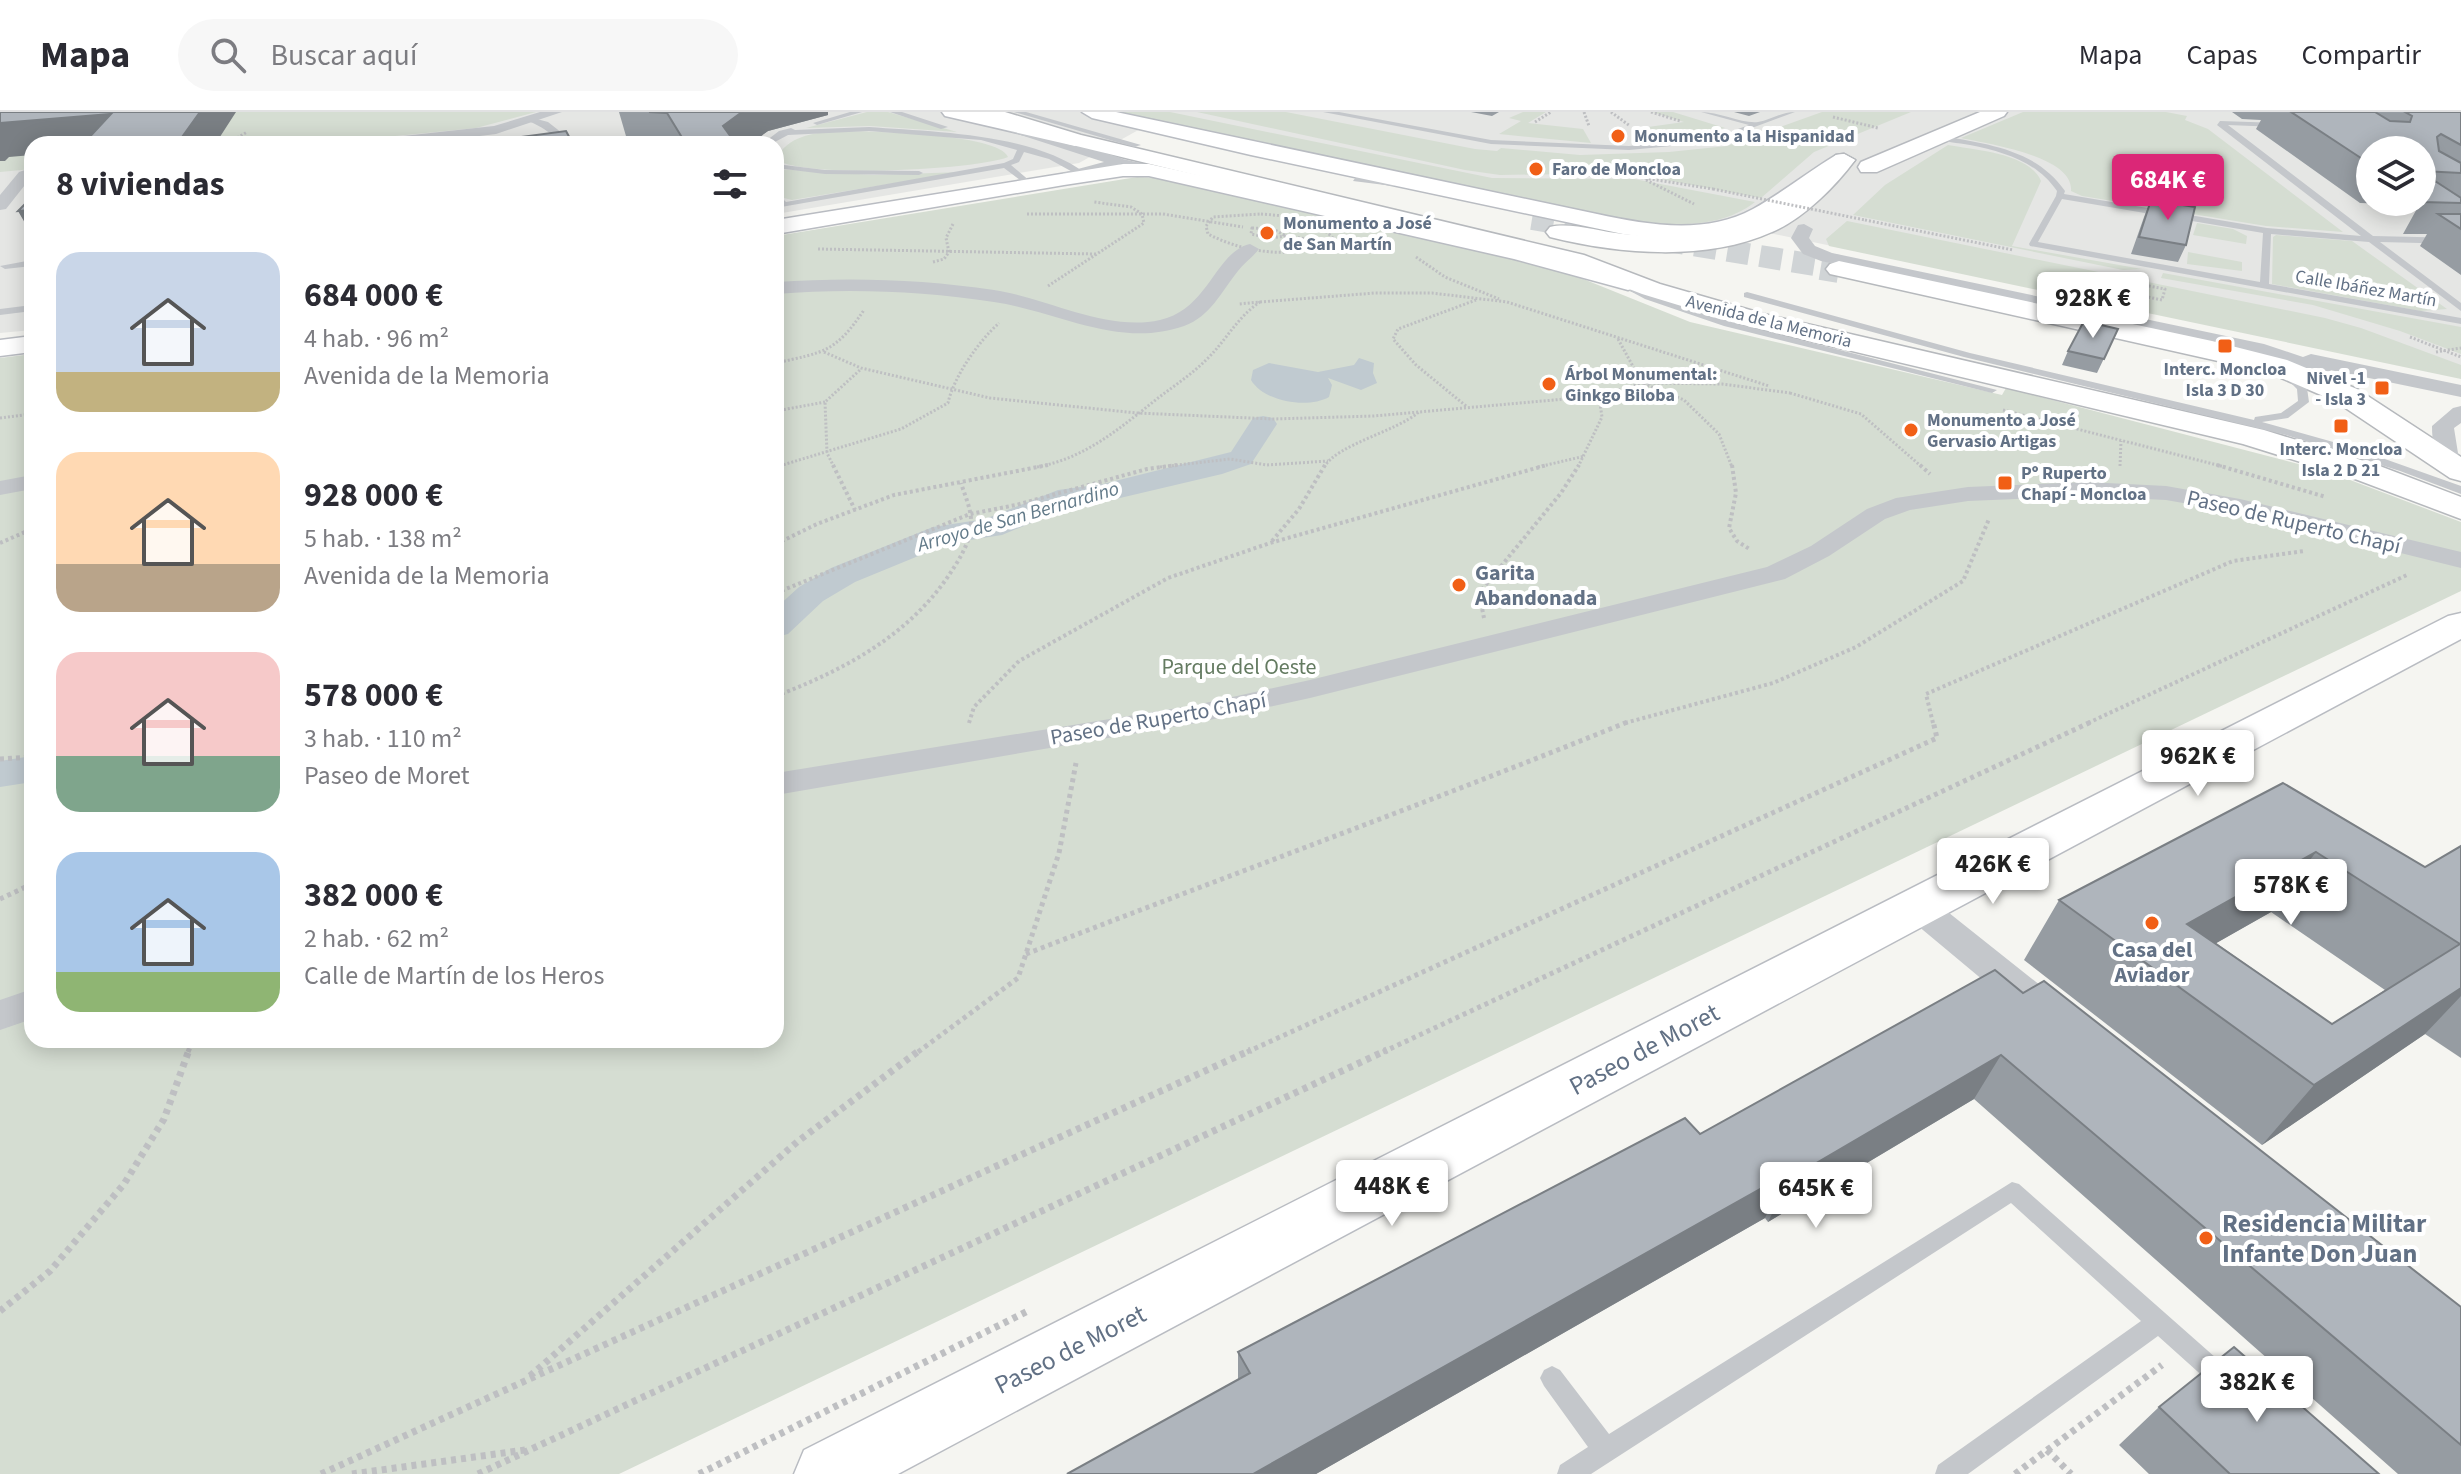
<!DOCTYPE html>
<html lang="es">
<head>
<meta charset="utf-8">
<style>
	:root { --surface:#fff; --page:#f7f7f7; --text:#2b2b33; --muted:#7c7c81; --line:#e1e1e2; --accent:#db2777 }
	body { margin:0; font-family:"Source Sans 3",sans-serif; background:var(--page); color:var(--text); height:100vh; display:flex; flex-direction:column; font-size:30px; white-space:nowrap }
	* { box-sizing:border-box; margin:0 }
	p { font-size:26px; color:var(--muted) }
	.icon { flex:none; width:44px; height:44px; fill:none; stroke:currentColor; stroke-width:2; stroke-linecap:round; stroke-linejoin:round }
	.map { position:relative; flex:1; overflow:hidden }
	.side { position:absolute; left:24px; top:24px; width:760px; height:912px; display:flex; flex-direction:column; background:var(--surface); border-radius:24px; box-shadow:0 4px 20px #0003 }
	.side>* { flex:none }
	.controls { position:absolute; left:2356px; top:24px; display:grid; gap:16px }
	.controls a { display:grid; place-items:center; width:80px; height:80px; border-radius:50%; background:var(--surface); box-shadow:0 4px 20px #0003; font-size:40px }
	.price { position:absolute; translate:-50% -68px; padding:0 18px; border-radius:8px; background:#fff; color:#222; font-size:26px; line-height:52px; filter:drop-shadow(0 2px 4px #0008) }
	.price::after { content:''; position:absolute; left:50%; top:48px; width:24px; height:18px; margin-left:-12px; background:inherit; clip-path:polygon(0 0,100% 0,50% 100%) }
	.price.selected { background:var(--accent); color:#fff }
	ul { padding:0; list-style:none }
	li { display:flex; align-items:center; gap:24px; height:200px; padding:0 32px }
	li span { display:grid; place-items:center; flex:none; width:224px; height:160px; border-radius:24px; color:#555 }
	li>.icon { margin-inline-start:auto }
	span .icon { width:96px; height:96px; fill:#fffc; stroke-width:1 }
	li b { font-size:34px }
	h2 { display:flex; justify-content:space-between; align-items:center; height:96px; padding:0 32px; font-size:34px }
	header { display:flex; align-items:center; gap:48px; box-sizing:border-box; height:112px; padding:0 40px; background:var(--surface); border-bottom:2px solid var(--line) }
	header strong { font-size:38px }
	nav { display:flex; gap:44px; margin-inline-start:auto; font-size:28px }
	.search { width:560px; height:72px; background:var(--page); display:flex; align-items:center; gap:20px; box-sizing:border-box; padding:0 28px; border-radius:44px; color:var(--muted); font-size:30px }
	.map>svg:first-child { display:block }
	.built { fill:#e5e6e4 }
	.green { fill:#d5ddd2 }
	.water { fill:#c0cad0 }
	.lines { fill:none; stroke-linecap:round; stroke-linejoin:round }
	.canal { fill:#c0cad0; fill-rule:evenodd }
	.highway-tunnel-far1 { stroke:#d0d4d6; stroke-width:22; stroke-dasharray:22 11; stroke-linecap:butt }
	.highway-tunnel { stroke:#d0d4d6; stroke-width:28; stroke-dasharray:28 14; stroke-linecap:butt }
	.secondary-casing { stroke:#b9bcc2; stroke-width:3 }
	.primary-casing { stroke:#b7babf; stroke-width:3 }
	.highway-casing { stroke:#b6b9bd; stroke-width:3 }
	.path-far3 { stroke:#bebfc2; stroke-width:3; stroke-dasharray:2 2; stroke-linecap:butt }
	.path-far2 { stroke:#bebfc2; stroke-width:4; stroke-dasharray:3 3; stroke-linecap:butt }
	.path-far1 { stroke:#bebfc2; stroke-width:5; stroke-dasharray:4 4; stroke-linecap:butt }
	.path { stroke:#bebfc2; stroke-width:7; stroke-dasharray:5 5; stroke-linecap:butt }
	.lane { fill:#c4c7cb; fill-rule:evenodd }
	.street { fill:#c4c7cb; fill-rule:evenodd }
	.secondary { fill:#fff; fill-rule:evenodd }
	.primary { fill:#fff; fill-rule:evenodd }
	.highway { fill:#fff; fill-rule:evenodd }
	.path-bridge { stroke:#bebfc2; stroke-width:3; stroke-dasharray:2 2; stroke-linecap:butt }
	.wall { fill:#969ca2; fill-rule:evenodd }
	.shaded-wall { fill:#7a7f84 }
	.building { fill:#afb5bc; stroke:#7a7f84; stroke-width:2; fill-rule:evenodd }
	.poi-dot { fill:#f15f16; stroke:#fff; stroke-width:3 }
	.labels { text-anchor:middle; stroke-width:8; stroke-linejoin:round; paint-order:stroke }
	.far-poi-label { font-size:18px; font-weight:bold; fill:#627185; stroke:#fff; text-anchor:start }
	.far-street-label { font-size:18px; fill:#627185; stroke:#fff }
	.far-water-label { font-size:20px; font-style:italic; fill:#627a89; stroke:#fff }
	.street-label { font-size:22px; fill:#627185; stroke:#fff }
	.poi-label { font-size:22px; font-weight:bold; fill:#627185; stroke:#fff; text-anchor:start }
	.park-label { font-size:22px; fill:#647b61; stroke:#fff }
	.near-street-label { font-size:26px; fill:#627185; stroke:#fff }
	.near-poi-label { font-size:26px; font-weight:bold; fill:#627185; stroke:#fff; text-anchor:start }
</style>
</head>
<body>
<header>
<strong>Mapa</strong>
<div class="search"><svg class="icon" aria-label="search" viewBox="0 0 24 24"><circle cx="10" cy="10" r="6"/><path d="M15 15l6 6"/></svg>Buscar aquí</div>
<nav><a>Mapa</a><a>Capas</a><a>Compartir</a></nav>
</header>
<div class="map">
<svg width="2461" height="1362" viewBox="0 0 2461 1362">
	<rect width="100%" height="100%" fill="#f5f5f1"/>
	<path class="built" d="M0 0H2327L2370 38V90L2461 87V265L1731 113 1659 114 1160 6 1079 51 776 102V32H32V218L0 221Z"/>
	<path class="green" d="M0 0H536L476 16 315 32H32V57L0 60Z
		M867 0H888L957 20 870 14 806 16Z
		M1116 0H1170L1492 66 1634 67 1755 90C1719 118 1672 113 1629 110Z
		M1197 0H1286L1475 37 1497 39 1501 36 1580 43 1669 40 1727 34 1822 0H1911L1814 40 1761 86 1628 61 1500 63 1465 58Z
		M1523 0H1546L1528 11 1583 17 1591 31 1499 22 1521 9 1509 6Z
		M1652 0H1673L1725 16 1660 29 1641 16 1684 10Z
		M2023 0H2166L2187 4 2185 8 2208 17 2343 120 2266 114 2082 84 2071 79C2074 44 1988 32 1961 26Z
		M836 19C864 19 999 21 1008 45 976 58 800 67 776 47 788 24 812 21 836 19Z
		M1948 33C1975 38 2029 41 2041 69L2012 134 2142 157 2123 158 1853 103 1885 73Z
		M776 57 874 63 962 60 792 88 784 86 776 75Z
		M1137 65 1165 66 1541 150 1690 210 2002 283 2006 276 2329 360 2461 410V479L619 1362H0V246L32 242V928H776V124Z
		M1847 109 2325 206 2361 216 2461 253V267L1829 134 1826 127Z
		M2197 111 2233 117 2247 124 2246 132 2193 123Z
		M2276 123 2352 129 2447 197 2420 199 2272 172 2273 125Z
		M2188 140 2242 150V159L2187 152Z
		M2163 161 2461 215V242L2400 219 2313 193 2161 166Z"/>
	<path class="water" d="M1359 246 1374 251 1373 261 1377 271 1361 278 1328 266 1332 273 1329 285C1308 297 1264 290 1251 268L1253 258 1269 251 1318 260 1354 253Z"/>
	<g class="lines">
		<path class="canal" d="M1263 304 1273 306 1277 312 1251 352 1222 362 1103 390 1074 393 1002 423 950 431 855 470 823 489 788 522 776 525V496L799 475 831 456 933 415 985 407 1058 378 1103 372 1231 340 1253 306Z
			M32 644V670L0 675V649Z"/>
		<path class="highway-tunnel-far1" d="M1532 107 1834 156"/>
		<path class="highway-tunnel" d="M1821 154 1839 157"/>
		<defs>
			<path id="secondary" d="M942 0H978L1082 24 1085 28 1075 34 945 4Z
				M1082 0H1116L1597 102C1648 113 1705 123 1753 97 1782 81 1808 60 1836 43L1844 42 1855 48C1846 60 1827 67 1815 76 1746 125 1706 134 1623 122L1251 43 1092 6Z
				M1123 52H1149L1518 134 1637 165 1641 170 1637 175 1628 178 1514 147 1149 64H1123L1064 73 776 122V108Z
				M32 224V240L0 244V228Z
				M2461 501V527L898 1362H794L804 1338 2448 504Z"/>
			<path id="primary" d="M1980 0H2007L2004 4 1877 60H1861L1858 55 1861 50Z"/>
			<path id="highway" d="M974 0H1005L1081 23 1584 143 1660 172 1764 202 2264 318 2377 353 2461 385V407L2355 367 2243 332 1747 214 1642 182 1567 153 1068 32 977 4Z
				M1844 42 1855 48C1835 75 1803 107 1772 120 1706 150 1618 142 1550 125L1546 120 1550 115C1571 110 1600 120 1623 122 1669 126 1725 129 1767 104 1794 89 1814 64 1836 43Z
				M1839 149 2212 229 2287 248 2357 277 2461 345V369L2450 366 2335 289 2267 260 1830 162 1826 157 1830 152Z"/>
		</defs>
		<use href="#secondary" class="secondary-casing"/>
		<use href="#primary" class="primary-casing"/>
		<use href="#highway" class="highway-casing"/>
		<path class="path-far3" d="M1584 0 1589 14
			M1611 0 1630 14
			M1651 0 1680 9
			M1833 5 1878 16
			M1535 10 1551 0
			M227 32 247 20
			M1573 63 1632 64 1713 77
			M1646 68 1694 92
			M1027 102H1163L1243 115
			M1261 102C1287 104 1314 106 1333 126L1332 132C1290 146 1247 142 1208 122L1206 114 1213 105Z
			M1865 108 2013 138
			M1252 116 1273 117 1286 124 1270 126 1251 122Z
			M1286 124 1363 135
			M818 137 1096 142
			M1416 145 1445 165 1499 187
			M933 150 944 147 949 140 946 126 953 112
			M2133 171 2165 177 2162 188 2129 181Z
			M1048 174 1144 111 1142 102 1131 95 1094 90
			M1260 190 1375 181H1432L1507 190 1769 274
			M2410 225 2461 245
			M1618 227 1642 271 1684 288 1719 322 1732 355
			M824 240 861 256 990 286 1137 301 1273 307 1374 304 1599 284 1642 271 1722 272 1790 281
			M2436 240 2461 236
			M776 251C824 240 835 241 864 198
			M1790 281 1861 302 1922 355
			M1466 294 1416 253 1393 227 1398 217 1476 188
			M2003 298 2225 355
			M776 299 825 290
			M0 306 32 302
			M2120 354 2121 329
			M776 355 901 317 948 291C954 264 979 229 999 211
			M834 355 827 341 825 290 861 257
			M1037 355C1086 346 1120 316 1158 286 1174 274 1192 262 1206 248 1226 229 1237 205 1260 190L1239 192
			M1160 355 1230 347 1267 353 1328 349
			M1324 355C1338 332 1395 320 1419 300
			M1538 355 1585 344
			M1578 355 1602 305 1599 285"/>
		<path class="path-far2" d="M833 353 855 398
			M1732 353 1736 381 1729 416 1737 429 1751 438
			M1920 353 1930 362
			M2217 353 2326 385
			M776 355 781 353
			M1272 429 1299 397 1325 353
			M0 431 32 417
			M776 432 817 412 894 383 1048 353
			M776 481 970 402 1016 393 1147 357 1177 353
			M1484 506 1479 481 1561 381 1579 353
			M776 584C844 558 908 524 949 463 959 448 970 431 971 413 972 398 965 384 961 371
			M969 611 974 595 1019 549 1168 466 1270 431 1547 353
			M1625 611 1773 571 1856 535 1963 469 1989 407
			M1933 611 1926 582 2233 449 2304 439
			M2088 611 2407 463"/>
		<path class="path-far1" d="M0 647 32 645
			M0 787 32 772
			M1026 842C1227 764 1430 690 1630 609
			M188 940 193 928
			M918 940 1018 866 1059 741 1076 651
			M1247 940 1937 626 1933 609
			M1383 940 2093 609"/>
		<path class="path" d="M0 1199 50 1159 124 1072 164 1007 189 938
			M530 1264 797 1030 920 938
			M2047 1338 2071 1362
			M321 1362 1251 938
			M352 1362 525 1338
			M478 1362 1387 938
			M699 1362 1030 1198
			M2015 1362 2162 1253"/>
		<path class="lane" d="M850 0H862L817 13 813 11Z
			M890 0H902L948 15 941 17Z
			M1014 0H1026L1141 33 1134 35Z
			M1323 0H1339L1491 28 1629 34 1713 26 1749 13 1701 0C1719 0 1743 12 1758 10 1771 8 1781 0 1795 0L1714 30 1629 38 1491 32Z
			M533 6 548 10 576 32C559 32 546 15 530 10Z
			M2220 9 2280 11 2277 15 2228 13 2373 124 2461 126V132L2380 130 2461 191V199L2369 130 2271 122 2269 172 2461 206V212L2030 134 2029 132 2056 84 2057 79C2036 49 2004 40 1970 33 1958 31 1944 30 1933 25L1937 23C1985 32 2035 36 2065 79L2064 82 2267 116 2361 124 2217 13ZM2062 87 2263 121 2260 170 2038 130Z
			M869 15C933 20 1032 21 1085 61L1078 63 1049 47 1024 40 1019 50 1011 53 1031 70 1028 74 1004 56 781 95 776 88V80L786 90 1004 51 1013 47 1017 38 981 28 869 19 788 23 771 32H762L779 19 791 16 795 18Z
			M1114 45 1158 55 1159 57 1155 59 1111 49Z
			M776 52 825 58 919 59 923 61 919 63 825 62 776 56Z
			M1356 65 1393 70 1397 72 1393 74 1353 69Z
			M32 148V154L5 157 0 154Z
			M1619 169H1625L1651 183 1730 210 1997 278 1992 281 1724 214 1645 187 1619 173Z
			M1747 180 1970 241 2254 308 2255 305 2281 301 2298 289 2297 277 2279 259 2288 257 2307 276 2309 290 2288 306 2262 310 2351 335 2461 374V382L2400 359 2286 323 1964 245 1744 185V181Z
			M32 193V199L0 203V197Z
			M2012 1070 2019 1072 2233 1261 2237 1269 2233 1277 2225 1281 2217 1277 2158 1224 1968 1362H1935L1938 1353 2141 1209 2011 1091 1591 1362H1557L1560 1353 1588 1335 1544 1274 1540 1266 1544 1258 1552 1254 1560 1258 1609 1322Z"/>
		<path class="street" d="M540 0H562L496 22 414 32H368L376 27 494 14Z
			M1007 10 1121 46 1124 49 1114 57 1069 69 1063 67V61L1104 50 1002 17 1000 14Z
			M25 58 31 60 32 64 6 97 0 98V83L19 60Z
			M1804 112 1813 117 1809 126 1815 134 1832 141 2264 232 2303 245 2311 242 2461 273V285L2330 258 2357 283 2346 289 2338 288 2311 265 2259 243 1821 149 1803 142 1791 126 1798 113Z
			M1250 132 1259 137C1253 145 1244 151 1238 159 1221 180 1211 204 1184 214 1119 237 1057 199 994 190 922 179 848 176 776 182V170C848 165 922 167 994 178 1047 186 1106 220 1160 208 1209 197 1215 140 1250 132Z
			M2461 294V311L2454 316 2461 360H2445C2435 345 2432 331 2432 314L2453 296Z
			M32 363V377L0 383V369Z
			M2087 370 2166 374 2240 387 2461 440V456L2240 401 2166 388 2087 384 1968 389 1910 398 1885 407 1829 444 1785 467 1310 586 1196 611 776 683V661L1196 593 1310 568 1767 455 1811 434 1867 397 1896 386 1968 375Z
			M1917 781 1929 785 2070 897 2076 908 2070 919 2057 923 2044 919 1905 803 1900 794 1905 785Z
			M32 877V907L0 918V888Z"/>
		<use href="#secondary" class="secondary"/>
		<use href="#primary" class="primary"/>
		<use href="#highway" class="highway"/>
		<path class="path-bridge" d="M1713 77 1865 108"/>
	</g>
	<path class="wall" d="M619 0H828V3L768 19 750 32H641L628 31Z
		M1471 0H1499L1492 4Z
		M1734 0H1760L1749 4Z
		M2232 0H2461V163L2420 134 2427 122H2403L2419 93 2360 91 2256 17 2261 8 2242 7ZM2370 38H2422V90H2370Z
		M2151 88 2186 133 2178 150 2131 142 2144 105Z
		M2118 217 2097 261 2062 253 2068 239Z
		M2283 671 2425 755 2461 734V946L2425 922 2262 1033 2024 848 2059 788ZM2271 800 2385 878 2332 912 2216 831Z
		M2023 881 2461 1195V1362H2398L1974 987 1768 1110 1765 1106 1316 1362H1067L1238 1268V1240L1700 1022Z
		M2159 1295 2379 1362H2149L2119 1333Z"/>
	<path class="shaded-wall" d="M200 0H236L216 31 217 32H177Z
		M742 0H828V3L768 19 750 32H727L723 14Z
		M111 2 127 32H32V43L9 45 5 49H0V11Z
		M32 98V123L18 99Z
		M2316 740 2271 800 2162 862 2187 812Z
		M2461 876V884L2425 922 2262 1033 2314 973Z
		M2001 943 1974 987 1768 1110 1789 1067Z
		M1785 1063 1765 1106 1316 1362H1253Z"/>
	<path class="building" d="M0 0H200L177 32H83L111 2 0 11Z
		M649 0H742L723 14 736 32H686L667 1Z
		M2291 0H2375L2390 9 2410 10 2412 4 2405 0H2461V33L2441 22 2437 25 2439 39 2461 51V61L2422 59V38H2370V52Z
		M566 19 573 32H470Z
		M2435 69 2461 86V91L2422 90V88Z
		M32 85V98L18 99Z
		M2151 88 2195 95 2186 133 2139 125Z
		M2438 102H2461V117Z
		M2084 209 2118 217 2104 247 2068 239Z
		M2283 671 2425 755 2461 734V876L2314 973 2059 788ZM2316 740 2460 832 2332 912 2187 812Z
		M1995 858 2023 881 2044 869 2461 1195V1333L2001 943 1789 1067 1785 1063 1253 1362H1067L1250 1261 1238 1240 1685 1006 1700 1022Z
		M2234 1235 2379 1362H2230L2159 1295Z"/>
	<g class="poi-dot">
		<circle cx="1618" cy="24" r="8"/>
		<circle cx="1536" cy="57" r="8"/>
		<circle cx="1267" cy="121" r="8"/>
		<rect x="2217" y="226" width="16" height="16" rx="4"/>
		<circle cx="1549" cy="272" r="8"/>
		<rect x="2374" y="268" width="16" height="16" rx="4"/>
		<rect x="2333" y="306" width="16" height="16" rx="4"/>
		<circle cx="1911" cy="318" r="8"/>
		<rect x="1997" y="363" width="16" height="16" rx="4"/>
		<circle cx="1459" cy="473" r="8"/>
		<circle cx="2152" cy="811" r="8"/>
		<circle cx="2206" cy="1126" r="8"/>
	</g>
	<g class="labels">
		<g class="far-poi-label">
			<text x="1634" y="30">Monumento a la Hispanidad</text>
			<text x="1552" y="63">Faro de Moncloa</text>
			<text x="1283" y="117">Monumento a José<tspan x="1283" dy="21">de San Martín</tspan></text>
			<text x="2225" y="263" text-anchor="middle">Interc. Moncloa<tspan x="2225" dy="21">Isla 3 D 30</tspan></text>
			<text x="1565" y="268">Árbol Monumental:<tspan x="1565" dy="21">Ginkgo Biloba</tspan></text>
			<text x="2366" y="272" text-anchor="end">Nivel -1<tspan x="2366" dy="21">- Isla 3</tspan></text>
			<text x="1927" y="314">Monumento a José<tspan x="1927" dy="21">Gervasio Artigas</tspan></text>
			<text x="2341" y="343" text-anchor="middle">Interc. Moncloa<tspan x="2341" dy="21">Isla 2 D 21</tspan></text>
			<text x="2021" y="367">Pº Ruperto<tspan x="2021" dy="21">Chapí - Moncloa</tspan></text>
		</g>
		<g class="far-street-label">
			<text transform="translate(2366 176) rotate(10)" y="6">Calle Ibáñez Martín</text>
			<text transform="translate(1769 209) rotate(14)" y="6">Avenida de la Memoria</text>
		</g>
		<g class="far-water-label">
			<text transform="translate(1018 404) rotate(-16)" y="7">Arroyo de San Bernardino</text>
		</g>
		<g class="street-label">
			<text transform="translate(2294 409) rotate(13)" y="8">Paseo de Ruperto Chapí</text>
			<text transform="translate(1158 606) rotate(-10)" y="8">Paseo de Ruperto Chapí</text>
		</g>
		<g class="poi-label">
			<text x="1475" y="468">Garita<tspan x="1475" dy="25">Abandonada</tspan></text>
			<text x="2152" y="845" text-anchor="middle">Casa del<tspan x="2152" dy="25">Aviador</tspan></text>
		</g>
		<g class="park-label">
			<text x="1239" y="562">Parque del Oeste</text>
		</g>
		<g class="near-street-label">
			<text transform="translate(1644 937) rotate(-28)" y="9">Paseo de Moret</text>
			<text transform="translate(1070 1237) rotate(-27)" y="9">Paseo de Moret</text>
		</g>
		<g class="near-poi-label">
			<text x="2222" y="1120">Residencia Militar<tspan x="2222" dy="30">Infante Don Juan</tspan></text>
		</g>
	</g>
</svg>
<div class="controls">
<a><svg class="icon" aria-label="layers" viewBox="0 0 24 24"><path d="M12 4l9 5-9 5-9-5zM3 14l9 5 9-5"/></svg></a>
</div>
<b class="price selected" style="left:2168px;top:110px">684K €</b>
<b class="price" style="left:2093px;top:228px">928K €</b>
<b class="price" style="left:2198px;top:686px">962K €</b>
<b class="price" style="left:1993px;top:794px">426K €</b>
<b class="price" style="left:2291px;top:815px">578K €</b>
<b class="price" style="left:1392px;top:1116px">448K €</b>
<b class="price" style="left:1816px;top:1118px">645K €</b>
<b class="price" style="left:2257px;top:1312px">382K €</b>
<section class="side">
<h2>8 viviendas<svg class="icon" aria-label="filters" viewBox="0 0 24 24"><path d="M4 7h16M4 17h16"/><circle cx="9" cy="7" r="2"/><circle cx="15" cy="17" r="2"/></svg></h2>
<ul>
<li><span style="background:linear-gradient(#c9d6e8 75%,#c2b280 0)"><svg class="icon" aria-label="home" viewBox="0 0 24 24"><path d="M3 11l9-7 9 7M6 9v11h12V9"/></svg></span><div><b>684 000 €</b><p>4 hab. · 96 m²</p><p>Avenida de la Memoria</p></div></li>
<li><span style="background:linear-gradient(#ffd9b3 70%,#b9a48a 0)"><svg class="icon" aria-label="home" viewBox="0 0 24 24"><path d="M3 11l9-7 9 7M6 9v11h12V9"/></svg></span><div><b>928 000 €</b><p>5 hab. · 138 m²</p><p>Avenida de la Memoria</p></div></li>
<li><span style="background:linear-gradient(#f6c9c9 65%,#7fa58c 0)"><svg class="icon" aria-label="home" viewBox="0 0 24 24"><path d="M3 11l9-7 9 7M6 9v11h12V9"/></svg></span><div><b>578 000 €</b><p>3 hab. · 110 m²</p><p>Paseo de Moret</p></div></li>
<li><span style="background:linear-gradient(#a9c7e8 75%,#8fb573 0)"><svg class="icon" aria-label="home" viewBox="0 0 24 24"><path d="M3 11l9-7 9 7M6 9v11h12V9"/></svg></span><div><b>382 000 €</b><p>2 hab. · 62 m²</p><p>Calle de Martín de los Heros</p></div></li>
</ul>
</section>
</div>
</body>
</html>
